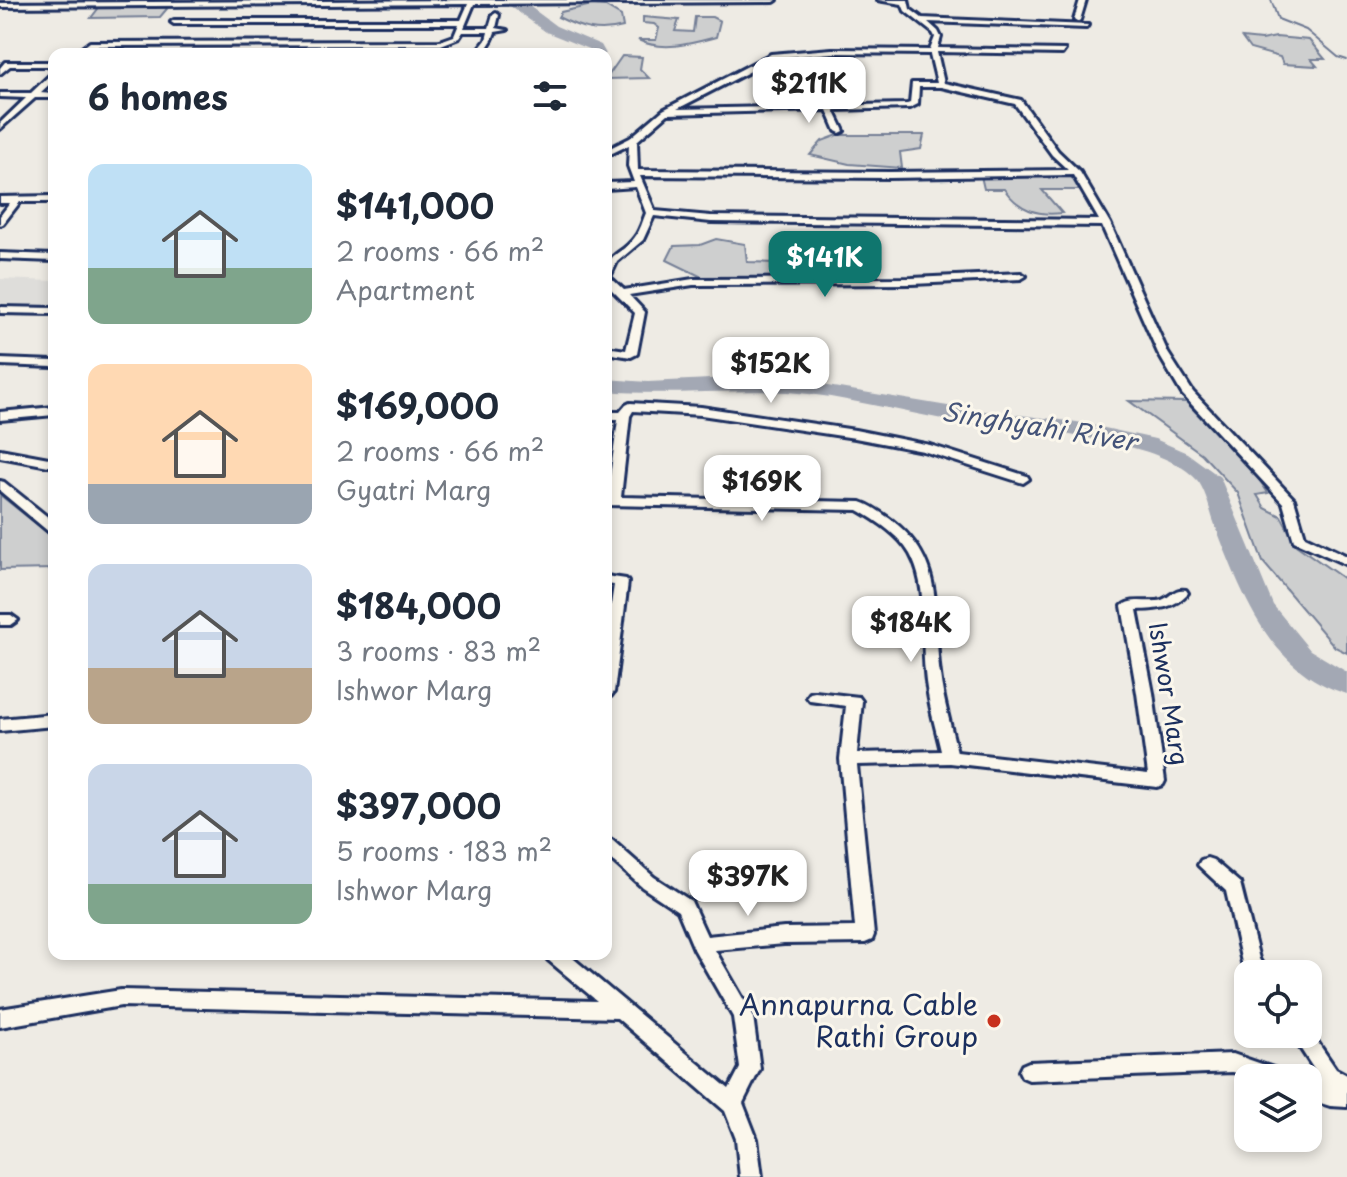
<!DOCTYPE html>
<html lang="en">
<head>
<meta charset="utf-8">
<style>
	:root { --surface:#fff; --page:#f2f2f3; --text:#1f2937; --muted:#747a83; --accent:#0f766e }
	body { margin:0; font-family:"Playpen Sans",sans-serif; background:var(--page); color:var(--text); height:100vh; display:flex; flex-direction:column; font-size:30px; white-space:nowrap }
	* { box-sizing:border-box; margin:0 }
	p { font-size:26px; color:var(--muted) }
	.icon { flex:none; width:44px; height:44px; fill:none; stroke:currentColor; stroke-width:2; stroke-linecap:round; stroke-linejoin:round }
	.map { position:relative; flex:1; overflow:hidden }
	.details { position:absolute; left:48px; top:48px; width:564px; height:912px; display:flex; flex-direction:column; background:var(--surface); border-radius:16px; box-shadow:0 4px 12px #0003 }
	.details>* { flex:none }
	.fabs { position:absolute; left:1234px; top:960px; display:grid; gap:16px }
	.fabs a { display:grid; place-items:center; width:88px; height:88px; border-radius:16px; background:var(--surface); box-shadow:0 4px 12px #0003; font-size:40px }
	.price { position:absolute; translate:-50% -68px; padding:0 18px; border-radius:16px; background:#fff; color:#222; font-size:26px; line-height:52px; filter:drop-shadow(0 2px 4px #0008) }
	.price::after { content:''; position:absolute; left:50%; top:48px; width:24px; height:18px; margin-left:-12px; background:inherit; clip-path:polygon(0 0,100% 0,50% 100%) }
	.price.on { background:var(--accent); color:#fff }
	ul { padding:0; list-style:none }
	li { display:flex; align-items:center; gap:24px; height:200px; padding:0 40px }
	li span { display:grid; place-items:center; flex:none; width:224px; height:160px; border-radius:16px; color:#555 }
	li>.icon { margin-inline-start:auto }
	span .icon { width:96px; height:96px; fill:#fffc; stroke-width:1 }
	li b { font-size:34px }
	h2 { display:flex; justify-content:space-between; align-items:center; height:96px; padding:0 40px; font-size:34px }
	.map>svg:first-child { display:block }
	.built { fill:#deddda }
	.green { fill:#cecfcf; stroke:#747f96; stroke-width:2 }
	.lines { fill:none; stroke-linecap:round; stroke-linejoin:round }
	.stream { stroke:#6d7892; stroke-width:2 }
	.river { fill:#a3a8b4; fill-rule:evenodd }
	.minor-casing { stroke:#1b2f5e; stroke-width:6 }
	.minor { fill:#fbf7ec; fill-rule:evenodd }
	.poi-dot { fill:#c8321e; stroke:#fbf7ec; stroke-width:3 }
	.labels { text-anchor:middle; stroke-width:6; stroke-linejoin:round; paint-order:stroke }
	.street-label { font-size:24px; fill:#1b2f5e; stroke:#fbf7ec }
	.water-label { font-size:26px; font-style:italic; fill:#445378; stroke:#fbf7ec }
	.near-poi-label { font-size:28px; fill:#1b2f5e; stroke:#fbf7ec; text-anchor:end }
</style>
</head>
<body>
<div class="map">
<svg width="1347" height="1177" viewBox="0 0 1347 1177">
	<rect width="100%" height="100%" fill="#eeebe4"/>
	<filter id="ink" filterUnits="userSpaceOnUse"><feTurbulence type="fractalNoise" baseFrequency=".0125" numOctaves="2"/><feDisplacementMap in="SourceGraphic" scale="16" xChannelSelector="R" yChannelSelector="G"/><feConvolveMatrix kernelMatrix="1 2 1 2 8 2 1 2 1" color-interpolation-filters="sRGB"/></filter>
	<g filter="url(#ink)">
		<path class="built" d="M0 279 54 281V311L0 310Z"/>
		<path class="green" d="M171 4 160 17 91 18 101 5Z
			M592 5 604 6 621 16 623 27C598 34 580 28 558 17L561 12Z
			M643 17 679 20 675 31 693 32 695 17H712L720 21 716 37C690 44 663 52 638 40H656L659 28 654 24 643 23Z
			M1276 37 1309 40 1325 59H1311L1317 66 1283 64 1280 57 1250 49 1242 38 1261 40Z
			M622 56 642 57 640 69 649 78 606 79Z
			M838 135H924L921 149 900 152 902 168 849 164 810 155 822 141Z
			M1070 174 1079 190H1042L1062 213C1037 216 1019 210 1004 189H984L981 176Z
			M716 239 745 244 747 262 811 264 810 242 825 243 834 262 862 265 793 268 785 278 708 280 667 260 674 246 700 245Z
			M1129 401 1186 402 1256 475 1268 493 1257 495 1265 508 1281 516 1296 545 1347 581V653L1335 647 1263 562 1238 493 1202 454Z
			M0 495 54 538V569L0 570Z"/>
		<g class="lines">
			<path class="stream" d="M1271 0 1278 19 1306 30 1338 57 1347 60"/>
			<path class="river" d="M509 0H521L556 26 601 45 606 54H592L591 50 546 32 510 6Z
				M731 378 791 380 960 408 1077 422 1155 439 1187 453 1220 477 1273 605 1310 650 1347 672V694C1268 671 1242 593 1215 525 1210 512 1206 490 1197 480 1158 436 1018 430 960 422 903 413 845 396 787 392 726 389 666 396 606 391V379L648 382Z"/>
			<defs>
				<path id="minor" d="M469 0H777L774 2 474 4 464 28H489L493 15 496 13 499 15 496 28 507 30 495 32 492 40 483 54H475L486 40 488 32H463L459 38 441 45 92 46 82 54H74L90 42 440 41 454 36 459 24H174L171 22 174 20H461L468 4 0 7V3Z
					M877 0H908L910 9 922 18 1088 25 1086 28 928 22 938 31 941 37 938 48 1065 50 1062 54 937 52 944 83 1021 100 1058 151 1080 172 1110 223 1168 353 1193 392 1294 499 1305 536 1347 556V565L1294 541 1283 503 1182 394 1158 353 1102 226 711 222 654 216 643 240 617 262 610 277 624 290 693 279 912 278 1021 273 1026 276 1021 279 912 284 693 285 629 295 645 312 637 354 631 357 606 353V347L626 350 635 313 606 284C606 248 618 260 635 237 640 231 643 220 646 213L636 187 606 189V183L634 182 628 166 629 145 606 156V150L630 138 663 110 771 54 832 49 930 50 935 37 933 33 905 11 902 4ZM832 53 930 54 937 83H912L910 103 907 104 677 109 776 58ZM919 87H941L1015 104 1052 155 1068 170 890 172 638 170 637 141 668 114 827 110 836 131 840 133 844 131 834 110 910 108 918 104ZM1073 175 1099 220 711 216 655 211 640 176 890 178Z
					M1080 0H1086L1080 20 1077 22 1074 20Z
					M5 62H54V66H10L0 74V68Z
					M51 74H54V80L40 93 54 94V98H35L0 129V123L26 98 0 97V93H31Z
					M54 196V202H20L3 224 0 225V216L10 203H0V197Z
					M0 253 54 255V261L0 259Z
					M0 307 54 308V314L0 313Z
					M0 359 54 361V367L0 365Z
					M630 403 701 407 855 430 930 445 1027 476 1029 479 1023 483 923 451 855 438 701 415 633 411 630 416 621 497 861 502C873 506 883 514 893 521 947 563 932 614 940 674 943 700 951 726 957 752L1148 774 1137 693 1122 606C1133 597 1148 604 1162 600 1172 596 1174 588 1186 590L1188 593C1173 609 1158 609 1137 610L1153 693 1165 781 1163 785 1157 787 950 763 857 765 874 935 872 940 865 943 784 944 715 950 753 1016 760 1069 743 1103 757 1139 762 1177H740L736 1139 725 1111 617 1018 121 1006 0 1027V1009L121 990 597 1001 548 960 546 954H568L729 1089 740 1068 733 1017 694 949 678 911 642 887 606 855V838L612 840 654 877 691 901 707 936 784 928 855 927 840 759 846 706 810 701 807 697 810 693 815 692 859 697 862 701 857 753 941 751C935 725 927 699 925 672 921 635 929 588 910 554 899 535 877 521 858 510L606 505 618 420H606V412H620L626 405Z
					M54 407V415L0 420V412Z
					M0 449 54 459V467L0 457Z
					M0 481 4 482 54 522V533L49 532 0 491Z
					M606 576 626 579 628 582 614 692 611 696 606 697V638L614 585 606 584Z
					M0 615H11L18 620 11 625H0Z
					M54 714V726L0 731V719Z
					M1207 858 1213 860 1240 883 1259 959 1268 974H1248L1243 967 1226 891 1198 865 1201 860Z
					M1308 1028 1336 1069 1347 1075V1107L1330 1106 1308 1099V1081L1319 1084V1077L1291 1034H1308Z
					M1233 1054 1282 1071 1285 1078H1249L1233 1072 1029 1080 1022 1077 1019 1071 1022 1065 1029 1062Z"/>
			</defs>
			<use href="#minor" class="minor-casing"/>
			<use href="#minor" class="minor"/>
		</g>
	</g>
	<circle class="poi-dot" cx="994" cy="1021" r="8"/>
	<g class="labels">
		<g class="street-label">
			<text transform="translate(1168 694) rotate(81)" y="8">Ishwor Marg</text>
		</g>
		<g class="water-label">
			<text transform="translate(1039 427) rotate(9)" y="9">Singhyahi River</text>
		</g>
		<g class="near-poi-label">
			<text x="978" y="1015">Annapurna Cable<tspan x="978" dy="32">Rathi Group</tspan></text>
		</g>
	</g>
</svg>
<div class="fabs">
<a><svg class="icon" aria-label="locate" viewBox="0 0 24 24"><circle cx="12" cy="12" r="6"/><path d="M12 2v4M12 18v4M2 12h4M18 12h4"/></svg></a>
<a><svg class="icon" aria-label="layers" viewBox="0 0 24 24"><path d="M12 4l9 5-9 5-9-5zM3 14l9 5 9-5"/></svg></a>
</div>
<b class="price" style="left:809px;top:125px">$211K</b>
<b class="price on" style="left:825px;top:299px">$141K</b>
<b class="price" style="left:771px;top:405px">$152K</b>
<b class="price" style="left:762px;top:523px">$169K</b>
<b class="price" style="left:911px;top:664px">$184K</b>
<b class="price" style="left:748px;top:918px">$397K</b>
<section class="details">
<h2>6 homes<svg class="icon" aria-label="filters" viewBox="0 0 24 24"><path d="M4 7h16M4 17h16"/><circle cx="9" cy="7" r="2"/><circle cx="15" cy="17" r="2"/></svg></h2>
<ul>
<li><span style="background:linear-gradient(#bfe0f5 65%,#7fa58c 0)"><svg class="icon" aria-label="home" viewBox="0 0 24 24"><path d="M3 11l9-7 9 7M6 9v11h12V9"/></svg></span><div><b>$141,000</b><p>2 rooms · 66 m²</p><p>Apartment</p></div></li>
<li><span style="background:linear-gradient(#ffd9b3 75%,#9aa5b1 0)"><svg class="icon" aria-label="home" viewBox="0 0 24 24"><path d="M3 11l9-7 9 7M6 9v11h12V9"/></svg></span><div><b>$169,000</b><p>2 rooms · 66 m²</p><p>Gyatri Marg</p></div></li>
<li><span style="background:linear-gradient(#c9d6e8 65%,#b9a48a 0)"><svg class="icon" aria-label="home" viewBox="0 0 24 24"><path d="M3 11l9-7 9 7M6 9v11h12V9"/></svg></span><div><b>$184,000</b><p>3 rooms · 83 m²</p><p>Ishwor Marg</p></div></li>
<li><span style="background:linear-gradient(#c9d6e8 75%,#7fa58c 0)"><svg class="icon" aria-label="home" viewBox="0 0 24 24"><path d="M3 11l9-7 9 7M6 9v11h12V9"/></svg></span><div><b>$397,000</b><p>5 rooms · 183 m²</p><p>Ishwor Marg</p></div></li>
</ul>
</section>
</div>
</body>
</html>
